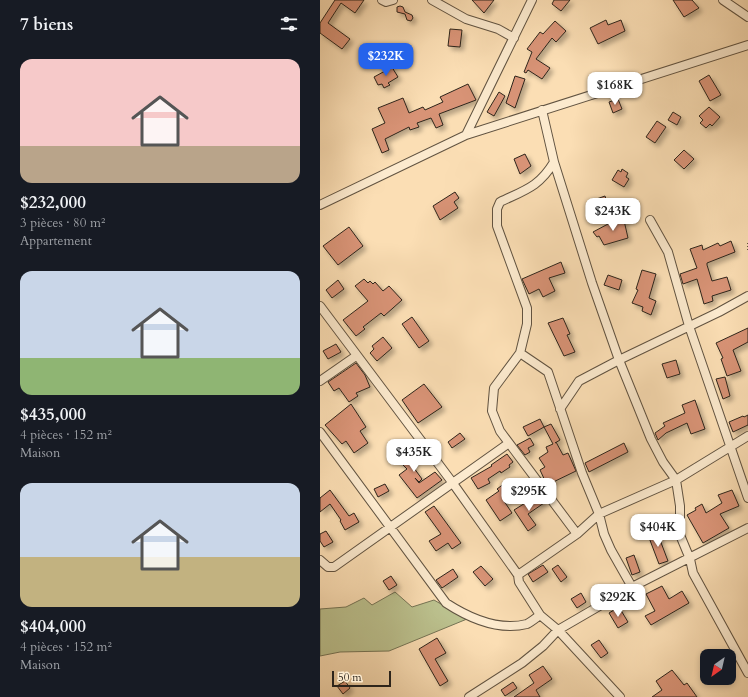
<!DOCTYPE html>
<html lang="fr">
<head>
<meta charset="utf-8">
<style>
	:root { --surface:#171b24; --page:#20242c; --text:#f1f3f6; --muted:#9ea1a6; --accent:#2563eb }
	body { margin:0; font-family:Cardo,serif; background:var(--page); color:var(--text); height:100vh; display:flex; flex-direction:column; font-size:15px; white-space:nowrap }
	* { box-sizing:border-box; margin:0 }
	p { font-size:13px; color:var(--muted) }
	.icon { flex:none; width:22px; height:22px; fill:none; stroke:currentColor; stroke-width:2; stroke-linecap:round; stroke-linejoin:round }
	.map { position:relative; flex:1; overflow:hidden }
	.side { display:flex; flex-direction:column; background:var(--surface); width:320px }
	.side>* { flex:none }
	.needle { width:26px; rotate:214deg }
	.controls { position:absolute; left:380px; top:649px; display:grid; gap:8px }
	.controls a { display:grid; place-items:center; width:36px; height:36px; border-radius:8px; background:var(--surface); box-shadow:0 2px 6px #0003; font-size:20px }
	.scale { position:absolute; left:12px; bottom:10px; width:59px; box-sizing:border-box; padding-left:4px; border:2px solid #2e251b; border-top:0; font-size:11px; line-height:14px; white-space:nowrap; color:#2e251b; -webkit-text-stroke:3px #fceace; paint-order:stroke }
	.price { position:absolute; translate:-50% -34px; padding:0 9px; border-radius:8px; background:#fff; color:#222; font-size:13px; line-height:26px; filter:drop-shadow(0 1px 2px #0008) }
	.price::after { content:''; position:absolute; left:50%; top:24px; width:12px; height:9px; margin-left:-6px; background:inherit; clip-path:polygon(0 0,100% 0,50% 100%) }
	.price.current { background:var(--accent); color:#fff }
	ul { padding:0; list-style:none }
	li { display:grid; align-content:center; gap:8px; height:212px; padding:0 20px }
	li span { display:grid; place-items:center; height:124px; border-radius:12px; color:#555 }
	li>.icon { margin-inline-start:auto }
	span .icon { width:72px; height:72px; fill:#fffc; stroke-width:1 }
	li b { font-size:17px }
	h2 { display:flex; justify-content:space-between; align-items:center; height:48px; padding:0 20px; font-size:17px }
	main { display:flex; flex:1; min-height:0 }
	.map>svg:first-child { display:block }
	.green { fill:#bcc28f; stroke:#757455 }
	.building { fill:#d89376; stroke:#2e251b; filter:url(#shadow) }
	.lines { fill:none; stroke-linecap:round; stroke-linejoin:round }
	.minor-casing { stroke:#615341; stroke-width:10 }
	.path { stroke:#2e251b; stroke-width:1.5; stroke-dasharray:1 2; stroke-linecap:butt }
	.minor { stroke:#fceace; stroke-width:8 }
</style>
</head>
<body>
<main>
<section class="side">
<h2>7 biens<svg class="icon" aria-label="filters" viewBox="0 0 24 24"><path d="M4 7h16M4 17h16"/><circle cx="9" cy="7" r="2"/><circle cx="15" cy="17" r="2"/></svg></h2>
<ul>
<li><span style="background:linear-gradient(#f6c9c9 70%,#b9a48a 0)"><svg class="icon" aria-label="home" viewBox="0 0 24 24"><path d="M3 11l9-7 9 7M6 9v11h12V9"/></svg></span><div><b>$232,000</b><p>3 pièces · 80 m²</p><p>Appartement</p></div></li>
<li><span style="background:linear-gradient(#c9d6e8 70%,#8fb573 0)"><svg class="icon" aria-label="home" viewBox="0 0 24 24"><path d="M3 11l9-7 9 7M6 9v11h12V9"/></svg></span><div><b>$435,000</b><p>4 pièces · 152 m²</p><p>Maison</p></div></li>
<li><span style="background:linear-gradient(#c9d6e8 60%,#c2b280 0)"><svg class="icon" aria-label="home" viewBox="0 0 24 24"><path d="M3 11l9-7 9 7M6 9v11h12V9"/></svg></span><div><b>$404,000</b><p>4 pièces · 152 m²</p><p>Maison</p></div></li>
</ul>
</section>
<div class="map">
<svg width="428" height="697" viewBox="0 0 428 697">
	<defs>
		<filter id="shadow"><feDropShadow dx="3.5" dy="3.5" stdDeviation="2" flood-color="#0004"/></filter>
	</defs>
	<rect width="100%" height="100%" fill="#fbdeb4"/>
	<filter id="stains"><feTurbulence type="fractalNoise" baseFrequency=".005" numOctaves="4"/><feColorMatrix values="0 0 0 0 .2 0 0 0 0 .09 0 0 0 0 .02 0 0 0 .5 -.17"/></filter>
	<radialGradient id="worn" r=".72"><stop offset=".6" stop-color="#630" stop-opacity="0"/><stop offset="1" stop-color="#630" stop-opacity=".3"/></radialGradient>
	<path class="green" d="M75 592 92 607 114 600 147 619 69 651 20 652 0 656V609L26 607 44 598 52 605Z"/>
	<path class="building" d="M15 0H44L35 13 21 3 8 23 30 39 22 49 0 33V23Z
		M152 0H174L164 13Z
		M234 0H250L241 11 232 4Z
		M353 0H372L379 8 364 17Z
		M80 6 83 7 85 12 92 15 93 18 91 21 87 20 85 14 77 12V7Z
		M286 20 288 25 301 20 305 31 278 44 270 28Z
		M235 21 246 31 236 42 232 38 216 59 230 68 222 79 208 70 206 73 204 72 212 52 207 49 220 32 223 34Z
		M130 29 142 30 140 47 128 46Z
		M70 64 78 77 68 83 70 85 64 88 62 84 58 85 54 77 65 71 63 68Z
		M389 75 401 95 390 101 379 81Z
		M195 76 205 79 195 108 186 103Z
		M148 84 156 100 119 114 123 125 116 128 111 118 97 123 99 127 90 130 89 127 65 139 69 150 62 153 52 129 65 123 58 108 83 98 89 113 103 107 105 110 123 102 120 97Z
		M179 92 185 96 174 116 167 112Z
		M298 99 302 109 293 113 289 102Z
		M389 107 400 117 392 126 390 124 386 128 380 123 383 120 379 116Z
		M353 112 361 117 357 125 348 120Z
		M337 121 346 127 335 143 326 137Z
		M364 150 374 159 364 169 354 160Z
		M205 154 211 166 200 174 194 159Z
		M302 169 308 173 306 177 309 179 304 187 292 180 298 170 301 172Z
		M135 192 139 198 134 202 138 208 120 220 113 206Z
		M285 196 290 211 273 217 268 202Z
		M303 216 308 238 284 245 279 236 277 237 273 232Z
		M29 227 43 246 18 265 3 246Z
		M411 241 415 252 387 263V265L392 281 407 277 411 290 392 296 393 301 384 304 377 279 363 284 360 274 377 268 370 249 382 245 383 250 398 243 400 246Z
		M241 262 245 273 229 278 235 291 223 297 219 289 209 294 202 279Z
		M322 270 336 274 329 298 336 301 331 315 322 311 323 307 312 303 318 290 316 289Z
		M288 275 302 280 299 290 284 285Z
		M44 279 48 283 50 281 53 284 55 282 63 291 69 286 82 300 64 316 61 313 43 327 45 329 36 336 23 320 48 301 35 286Z
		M18 280 24 289 12 298 6 290Z
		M92 317 109 341 99 348 82 324Z
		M243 318 250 334 247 335 255 352 244 356 228 323Z
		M428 328V342L413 350 421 371 407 376 401 359 403 358 396 343Z
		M63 337 72 348 57 361 50 353 54 349 52 346Z
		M16 344 21 352 8 359 3 351Z
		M356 360 360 374 347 378 342 364Z
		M36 363 45 375 50 387 36 393 38 396 29 402 19 388 14 391 8 382Z
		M405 377 410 396 403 399 396 379Z
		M104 384 122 407 98 423 82 400Z
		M375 400 385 429 371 434 367 423 346 433 338 440 335 433 345 426 343 423 365 413 362 405Z
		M31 404 46 427 40 431 48 443 34 453 26 441 22 444 5 425Z
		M428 415V425L413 432 409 422 423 416 424 417Z
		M220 419 224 427 208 436 203 427Z
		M231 424 240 440 235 443 236 442 243 455 248 453 256 471 227 485 220 470 225 467 219 458 228 452 226 447 233 444 224 427Z
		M140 433 145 439 132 448 128 442Z
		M210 438 214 445 208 448 210 452 205 455 197 445Z
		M304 443 308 452 269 472 265 463Z
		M85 444 97 457 91 464 102 479 99 482 95 478 99 483 115 472 122 480 97 498 79 475 87 469 73 455Z
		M187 454 193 462 189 465 190 467 181 473 180 471 168 479 170 483 158 489 151 478 172 466 171 465Z
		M189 480 197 491 184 501 192 513 180 521 166 500 179 491 177 489Z
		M65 484 69 491 58 497 54 489Z
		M10 490 29 516 34 513 39 522 25 530 20 521 21 520 10 504 0 512V498Z
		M412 490 419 506 400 514 409 528 383 543 367 515 376 510 375 508 382 504 386 513 402 503 398 495Z
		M218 495 224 503 208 514 216 525 208 531 194 510Z
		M114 506 141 543 132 549 128 543 116 551 109 541 121 534 105 512Z
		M6 531 13 542 4 547 0 541V534Z
		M337 532 348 561 339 564 328 535Z
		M314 555 320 572 312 575 306 558Z
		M223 565 228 572 213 582 208 574Z
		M238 565 247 577 241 582 232 569Z
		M161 566 173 579 165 586 153 572Z
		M133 569 138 577 122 588 116 580Z
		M71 576 77 585 69 590 63 581Z
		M342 586 349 599 362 591 369 603 331 625 325 616 335 611 326 594Z
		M261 593 266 602 257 608 251 599Z
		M299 607 308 622 298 628 289 613Z
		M117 638 126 653 115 659 128 681 120 686 99 649Z
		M279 640 288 653 281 658 271 645Z
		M223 666 232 679 216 690 220 697H194L214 683 209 675Z
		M352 670 364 685 367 683 377 697H332L342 690 336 681Z
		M25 681 30 688 23 694 17 686Z
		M193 682 197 688 185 696 181 690Z"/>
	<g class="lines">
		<defs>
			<path id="minor" d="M62 0 66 2 73 0
				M112 0 146 19 178 29 194 38
				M403 0 428 17
				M222 110 234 162C219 187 205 190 180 202L177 209V226L207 308V324L200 353 174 388 172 411 180 431 257 534
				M146 135 428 45
				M234 162 272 283 299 360 259 381 240 409
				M0 205 146 135 212 0
				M330 220 348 252 369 326 428 498
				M428 296 399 312 299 360 331 439 343 462 356 480 360 506V535L370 559 373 573 428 673
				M0 306 132 482 198 575 199 582 220 615 238 630 300 697
				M200 353 228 372 262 473 279 514 284 534 291 550 312 587
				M0 381 36 356
				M0 432 126 603C149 618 179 631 207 624 211 622 216 618 220 615
				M0 560 8 567H14L189 443
				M198 575 257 534 279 514 356 480 428 436
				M149 697 202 663 223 646 238 630 312 587 428 528"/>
		</defs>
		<use href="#minor" class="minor-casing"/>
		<path class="path" d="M428 243V252"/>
		<use href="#minor" class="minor"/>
	</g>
	<rect width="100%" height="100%" filter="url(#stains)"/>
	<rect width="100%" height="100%" fill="url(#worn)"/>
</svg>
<div class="controls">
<a><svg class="needle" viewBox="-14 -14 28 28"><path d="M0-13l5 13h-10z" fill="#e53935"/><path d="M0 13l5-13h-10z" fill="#9ea1a6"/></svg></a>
</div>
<div class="scale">50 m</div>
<b class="price current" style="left:66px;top:77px">$232K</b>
<b class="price" style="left:295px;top:106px">$168K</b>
<b class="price" style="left:293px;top:232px">$243K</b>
<b class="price" style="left:94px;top:473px">$435K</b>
<b class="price" style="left:209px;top:512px">$295K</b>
<b class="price" style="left:338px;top:548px">$404K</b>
<b class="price" style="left:298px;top:618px">$292K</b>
</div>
</main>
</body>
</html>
